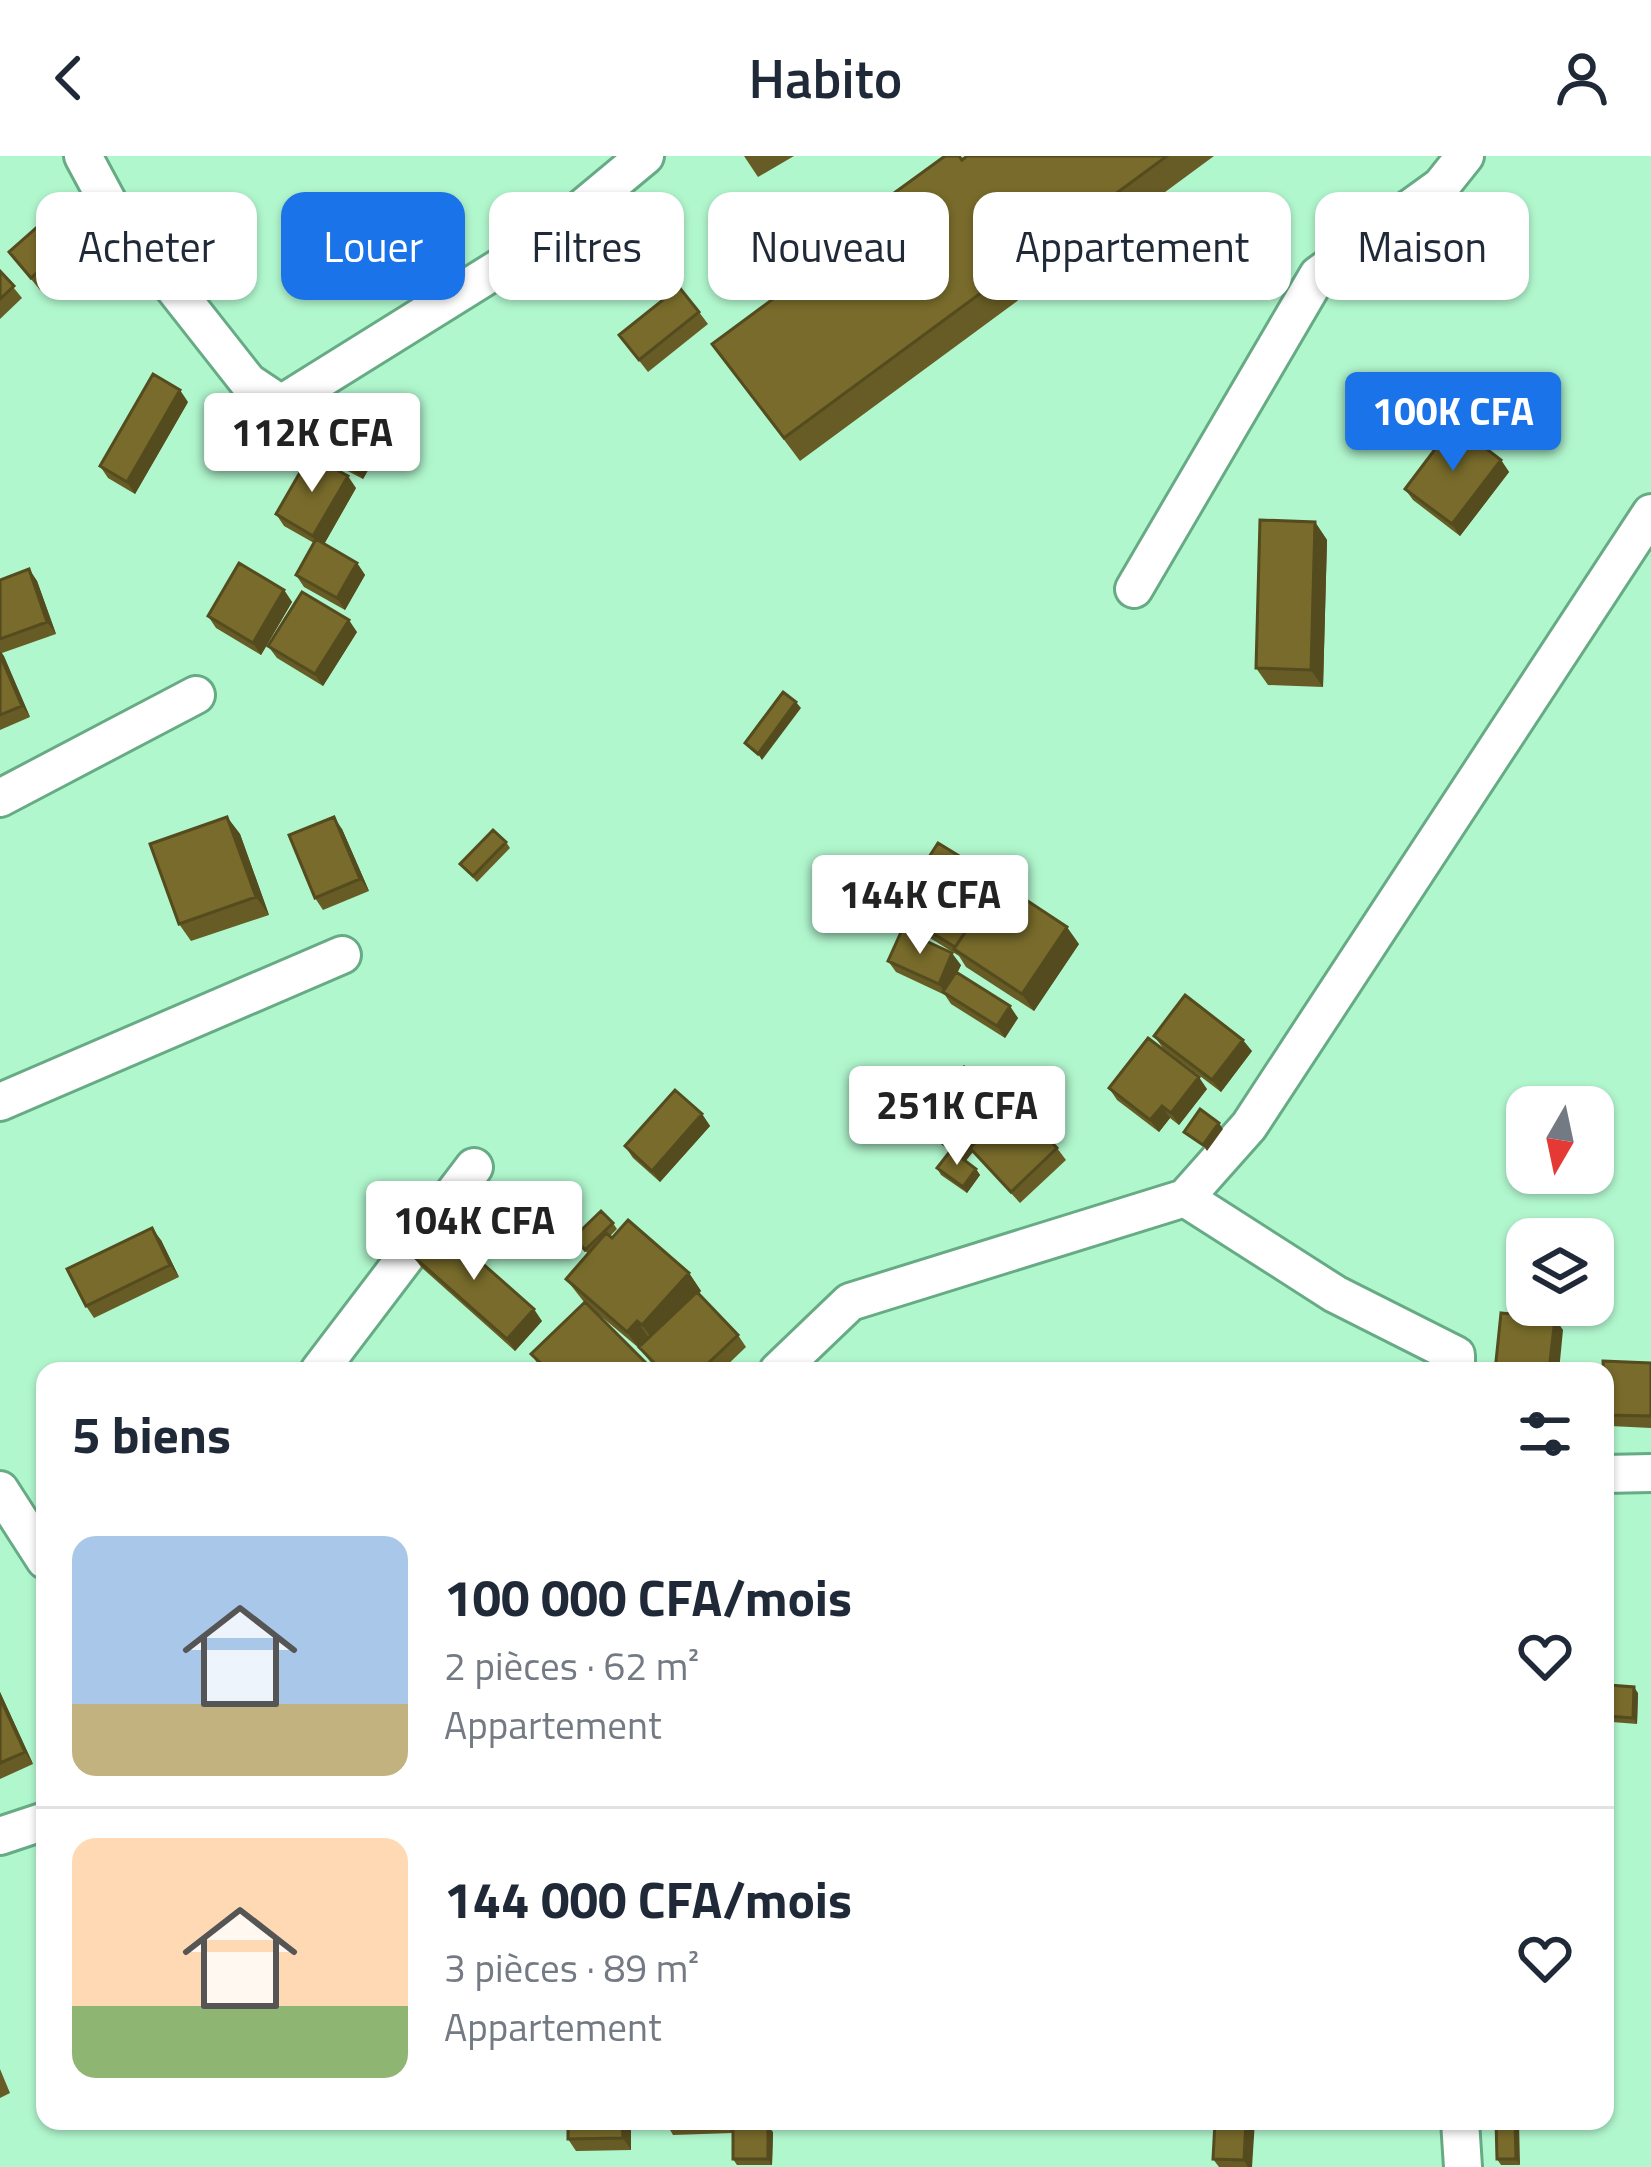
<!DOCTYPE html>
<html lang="fr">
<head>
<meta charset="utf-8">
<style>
	:root { --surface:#fff; --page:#f2f2f3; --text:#1f2937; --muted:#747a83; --line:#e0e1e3; --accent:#1a73e8 }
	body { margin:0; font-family:"Titillium Web",sans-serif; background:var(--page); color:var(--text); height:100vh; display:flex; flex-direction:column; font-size:45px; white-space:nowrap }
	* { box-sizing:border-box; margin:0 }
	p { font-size:39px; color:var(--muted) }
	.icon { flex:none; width:66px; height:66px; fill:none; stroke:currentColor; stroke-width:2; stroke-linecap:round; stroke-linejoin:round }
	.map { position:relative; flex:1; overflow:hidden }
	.details { position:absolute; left:36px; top:1206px; width:1578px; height:768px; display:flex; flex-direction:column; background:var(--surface); border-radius:24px; box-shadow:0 3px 9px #0004 }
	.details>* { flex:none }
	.top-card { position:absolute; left:36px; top:36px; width:1581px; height:108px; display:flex; gap:24px }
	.needle { width:78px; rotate:189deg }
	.tools { position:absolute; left:1506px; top:930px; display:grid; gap:24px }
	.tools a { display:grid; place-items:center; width:108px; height:108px; border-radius:24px; background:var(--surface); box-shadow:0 3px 9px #0004; font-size:60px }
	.price { position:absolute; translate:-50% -102px; padding:0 27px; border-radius:12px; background:#fff; color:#222; font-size:39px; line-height:78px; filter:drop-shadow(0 3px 6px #0008) }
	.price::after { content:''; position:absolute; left:50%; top:72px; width:36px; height:27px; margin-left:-18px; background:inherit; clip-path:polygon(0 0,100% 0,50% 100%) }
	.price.active { background:var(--accent); color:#fff }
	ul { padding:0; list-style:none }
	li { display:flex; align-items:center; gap:36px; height:300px; padding:0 36px }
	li+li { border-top:3px solid var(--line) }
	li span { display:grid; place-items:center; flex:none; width:336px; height:240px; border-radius:24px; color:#555 }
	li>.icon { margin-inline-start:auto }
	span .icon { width:144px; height:144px; fill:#fffc; stroke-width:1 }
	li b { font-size:51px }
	h2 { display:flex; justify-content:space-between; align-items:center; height:144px; padding:0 36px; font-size:51px }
	.chip { padding:0 42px; border-radius:24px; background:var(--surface); box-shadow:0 3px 9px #0004; font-size:42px; line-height:108px }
	.chip.active { background:var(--accent); color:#fff }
	header { display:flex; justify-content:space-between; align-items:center; height:156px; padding:0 36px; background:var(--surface); font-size:54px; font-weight:600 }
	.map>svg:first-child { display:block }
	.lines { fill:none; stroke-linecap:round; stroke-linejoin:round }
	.minor-casing { stroke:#67ab85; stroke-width:42 }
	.minor { stroke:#fff; stroke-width:36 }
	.wall { fill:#675c25 }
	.shaded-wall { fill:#544b1e }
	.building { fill:#786b2b; stroke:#544b1e; stroke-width:3 }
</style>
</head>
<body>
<header><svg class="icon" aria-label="back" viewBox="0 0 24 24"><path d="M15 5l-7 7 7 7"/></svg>Habito<svg class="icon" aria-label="person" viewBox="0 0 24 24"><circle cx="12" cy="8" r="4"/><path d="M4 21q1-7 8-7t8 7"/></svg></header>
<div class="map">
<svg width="1651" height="2011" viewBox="0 0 1651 2011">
	<rect width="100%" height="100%" fill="#b1f7ce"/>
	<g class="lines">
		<defs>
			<path id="minor" d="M83 0 111 52 248 226 281 248 544 84 645 0
				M1134 433 1318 119 1441 30 1465 0
				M0 642 196 539
				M0 946 342 799
				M1185 1042 1335 1138 1456 1199V1215
				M319 1215 474 1011
				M778 1215 850 1146 1185 1042 1249 970 1651 357
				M1605 1318 1651 1317
				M0 1334 45 1404
				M0 1680 45 1665
				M1460 1965 1463 2011"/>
		</defs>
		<use href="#minor" class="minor-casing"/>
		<use href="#minor" class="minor"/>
	</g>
	<path class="wall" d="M744 0H794L758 21Z
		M967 0H1214L800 305 712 188Z
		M65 92 74 104 40 134 9 96Z
		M0 115 22 142 0 163Z
		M699 156 708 168 648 216 619 179Z
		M188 246 135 338 108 322 100 310Z
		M311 292 371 294 376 300 363 323 315 298Z
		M1501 304 1509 316 1460 380 1413 344 1405 333Z
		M356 332 324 388 357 407 365 419 345 454 304 431 296 419 314 387 284 370 276 358Z
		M1315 366 1327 384 1323 531 1268 529 1256 512Z
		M29 413 37 425 56 478 2 497 30 561 0 574V424Z
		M284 434 292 446 261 499 216 472 208 460Z
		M357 476 323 530 277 502 268 490Z
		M227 661 240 678 269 759 191 785 179 768Z
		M342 673 369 735 323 754 315 742Z
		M506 686 510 692 477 726 460 708Z
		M895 754 1079 788 1034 855 966 811 959 800 904 766Z
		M888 805 961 809 957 817 1018 862 1005 882 951 848 945 839 896 816Z
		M1154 880 1252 895 1221 936 1163 892Z
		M1109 932 1207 933 1179 969 1170 962 1159 976 1117 944Z
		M1008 950 992 971 1057 992 1066 1004 1020 1047 973 996 965 1005 976 1013 980 1019 967 1037 941 1019 937 1012 950 995 929 979 920 967Z
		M702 958 710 970 660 1026 633 1002 625 990Z
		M613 1067 617 1073 610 1080 689 1117 701 1135 698 1138 738 1179 746 1191 721 1215H658L640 1193 591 1152 645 1206 651 1215H543L531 1198 584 1146 566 1123 588 1098 574 1081Z
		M161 1084 179 1121 94 1162 86 1150Z
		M413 1100 542 1165 515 1195 421 1111Z
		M1651 1207V1272L1610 1270 1605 1263V1215Z
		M0 1536 33 1608 0 1623Z
		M1638 1537 1637 1568 1612 1566 1607 1560Z
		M0 1913 10 1937 0 1942Z
		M631 1965V1994L576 1995 568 1983Z
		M665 1965H732V1977L673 1979Z
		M1215 1965 1252 2011H1219L1213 2003Z
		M1496 1965 1520 2009H1501L1497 2003Z
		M773 1976 772 2009H737L733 2003Z"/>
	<path class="shaded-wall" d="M180 234 188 246 135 338 127 326Z
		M371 294 376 300 363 323 359 317Z
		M1501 304 1509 316 1460 380 1452 368Z
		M348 320 356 332 322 392 313 380Z
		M1315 366 1327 384 1323 531 1311 514Z
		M357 407 365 419 345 454 337 442Z
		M29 413 37 425 56 478 47 466Z
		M284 434 292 446 261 499 253 487Z
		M349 464 357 476 323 530 315 518Z
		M0 495 4 500 30 561 22 550 0 499Z
		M796 546 801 552 762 604 758 598Z
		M227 661 240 678 269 759 256 741Z
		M334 661 342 673 369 735 360 723Z
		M1067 771 1079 788 1034 855 1022 838Z
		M952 797 961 809 947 840 939 828Z
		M1010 850 1018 862 1005 882 997 870Z
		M1243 884 1252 895 1221 936 1212 924Z
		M1199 921 1207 933 1179 969 1171 957Z
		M1000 938 1008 950 965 1006 956 994Z
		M1162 950 1170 962 1159 976 1150 964Z
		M702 958 710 970 660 1026 652 1015Z
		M1219 967 1223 973 1207 995 1203 989Z
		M976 1013 980 1019 967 1037 963 1031Z
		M152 1072 161 1084 179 1121 170 1109Z
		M689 1117 701 1135 655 1187 642 1169Z
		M534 1153 542 1165 515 1195 507 1183Z
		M1555 1162 1563 1174 1559 1215H1549Z
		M637 1165 649 1182 640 1194 627 1176Z
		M1605 1391 1610 1397 1606 1432 1605 1430Z
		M1634 1531 1638 1537 1637 1568 1633 1562Z
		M0 1536 33 1608 25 1596 0 1542Z
		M622 1965H631V1994L623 1982Z
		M724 1965H732V1977Z
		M1246 1965H1255L1252 2011H1248L1244 2004Z
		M1515 1965H1519L1520 2009 1516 2003Z
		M768 1970 773 1976 772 2009 768 2003Z"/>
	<path class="building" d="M945 0H959L962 4 967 0H1167L784 282 712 188 869 72 861 61Z
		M43 66 65 92 31 122 9 96Z
		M0 115 14 130 0 143Z
		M679 131 699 156 639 204 619 179Z
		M153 218 180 234 127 326 100 310Z
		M1454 268 1501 304 1452 368 1405 333Z
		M324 269 371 294 359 317 311 292Z
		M310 299 348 320 313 380 276 358Z
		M1260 364 1315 366 1311 514 1256 512Z
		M316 383 357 407 337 442 296 419Z
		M239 407 284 434 253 487 208 460Z
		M29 413 47 466 0 483V424Z
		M302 436 349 464 315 518 268 490Z
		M0 499 22 550 0 559Z
		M783 536 796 546 758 598 745 587Z
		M227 661 256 741 179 768 150 688Z
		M334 661 360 723 315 742 289 679Z
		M493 674 506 686 473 720 460 708Z
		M938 687 1000 725 955 791 895 754Z
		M999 726 1067 771 1022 838 954 793Z
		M902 774 952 797 939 828 888 805Z
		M956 816 1010 850 997 870 943 836Z
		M1185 839 1243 884 1212 924 1154 880Z
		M1148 882 1199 921 1171 957 1162 950 1150 964 1109 932Z
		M964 911 1000 938 956 994 920 967Z
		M675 934 702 958 652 1015 625 990Z
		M1016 948 1057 992 1011 1036 970 992Z
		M1200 953 1219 967 1203 989 1184 976Z
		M951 994 976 1013 963 1031 937 1012Z
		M601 1055 613 1067 585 1094 574 1081Z
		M628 1064 689 1117 642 1169 637 1165 627 1176 566 1123 606 1077 612 1082Z
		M440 1070 534 1153 507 1183 413 1100Z
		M152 1072 170 1109 86 1150 67 1113Z
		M697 1136 738 1179 700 1215H662L639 1191Z
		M585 1146 645 1206 636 1215H549L531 1198Z
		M1501 1157 1555 1162 1549 1215H1495Z
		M1603 1205 1651 1207V1260L1605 1259Z
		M1609 1529 1634 1531 1633 1562 1607 1560Z
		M0 1542 25 1596 0 1607Z
		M568 1965H622L623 1982 568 1983Z
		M665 1965H724L665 1967Z
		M1215 1965H1246L1244 2004 1213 2003Z
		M1496 1965H1515L1516 2003H1497Z
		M733 1970H768V2003H733Z"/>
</svg>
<div class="tools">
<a><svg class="needle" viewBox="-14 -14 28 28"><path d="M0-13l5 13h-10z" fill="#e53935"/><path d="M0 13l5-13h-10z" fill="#747a83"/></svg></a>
<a><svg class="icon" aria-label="layers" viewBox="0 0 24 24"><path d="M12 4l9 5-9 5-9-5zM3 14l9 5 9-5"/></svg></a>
</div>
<b class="price active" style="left:1453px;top:318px">100K CFA</b>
<b class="price" style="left:312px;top:339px">112K CFA</b>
<b class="price" style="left:920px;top:801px">144K CFA</b>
<b class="price" style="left:957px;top:1012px">251K CFA</b>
<b class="price" style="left:474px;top:1127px">104K CFA</b>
<div class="top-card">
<a class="chip">Acheter</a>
<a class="chip active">Louer</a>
<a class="chip">Filtres</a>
<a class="chip">Nouveau</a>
<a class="chip">Appartement</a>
<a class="chip">Maison</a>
</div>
<section class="details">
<h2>5 biens<svg class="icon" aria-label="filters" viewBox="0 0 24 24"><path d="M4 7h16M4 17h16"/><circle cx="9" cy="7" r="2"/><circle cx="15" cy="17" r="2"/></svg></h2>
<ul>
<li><span style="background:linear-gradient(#a9c7e8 70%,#c2b280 0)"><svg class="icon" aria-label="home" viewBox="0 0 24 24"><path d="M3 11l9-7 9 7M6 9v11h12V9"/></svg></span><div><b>100 000 CFA/mois</b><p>2 pièces · 62 m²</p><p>Appartement</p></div><svg class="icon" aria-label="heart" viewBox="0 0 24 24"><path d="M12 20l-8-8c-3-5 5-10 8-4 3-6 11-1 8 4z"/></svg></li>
<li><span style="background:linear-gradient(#ffd9b3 70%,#8fb573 0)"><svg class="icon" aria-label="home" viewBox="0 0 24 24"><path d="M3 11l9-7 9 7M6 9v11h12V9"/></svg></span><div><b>144 000 CFA/mois</b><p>3 pièces · 89 m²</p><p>Appartement</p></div><svg class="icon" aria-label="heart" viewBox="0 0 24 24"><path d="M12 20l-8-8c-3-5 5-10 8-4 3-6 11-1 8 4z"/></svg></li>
</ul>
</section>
</div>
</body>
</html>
